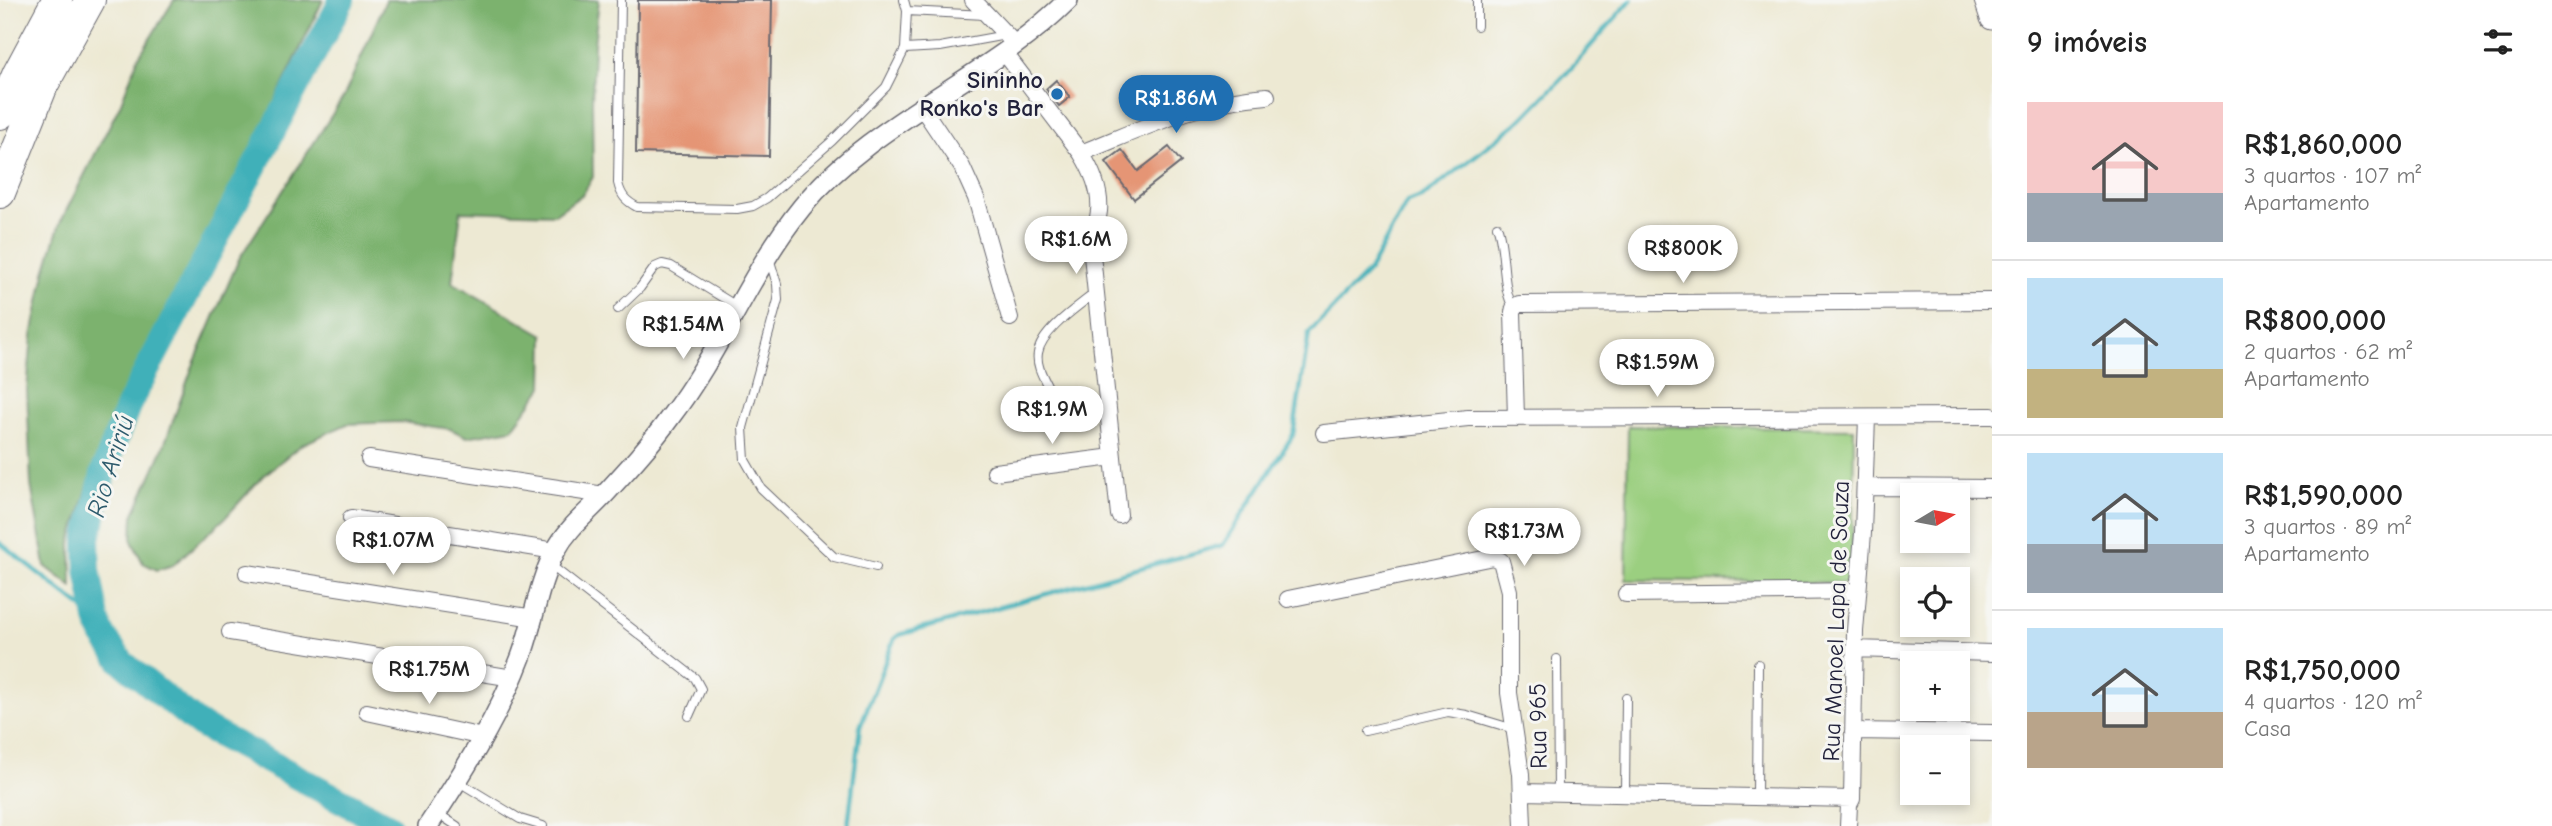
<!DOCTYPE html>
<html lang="pt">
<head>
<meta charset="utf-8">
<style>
	:root { --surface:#fff; --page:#f2f2f2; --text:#222; --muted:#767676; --line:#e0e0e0; --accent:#1f6fb2 }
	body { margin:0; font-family:"Comic Neue",sans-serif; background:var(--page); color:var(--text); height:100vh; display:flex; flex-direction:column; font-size:26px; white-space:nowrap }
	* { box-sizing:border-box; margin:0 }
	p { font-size:23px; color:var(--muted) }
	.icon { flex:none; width:38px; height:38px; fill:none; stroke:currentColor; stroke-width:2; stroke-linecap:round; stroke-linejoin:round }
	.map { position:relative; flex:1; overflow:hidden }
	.drawer { display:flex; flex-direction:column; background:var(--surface); width:560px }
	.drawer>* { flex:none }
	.needle { width:46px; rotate:80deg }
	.tools { position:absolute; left:1900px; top:483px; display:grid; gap:14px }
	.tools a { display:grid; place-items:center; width:70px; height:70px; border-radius:0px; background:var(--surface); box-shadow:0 4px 10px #0003; font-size:35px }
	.price { position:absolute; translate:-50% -60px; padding:0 16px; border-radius:24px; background:#fff; color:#222; font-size:23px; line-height:46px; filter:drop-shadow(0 2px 4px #0008) }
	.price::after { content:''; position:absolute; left:50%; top:42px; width:21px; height:16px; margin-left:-10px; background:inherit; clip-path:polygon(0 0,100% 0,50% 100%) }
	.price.active { background:var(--accent); color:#fff }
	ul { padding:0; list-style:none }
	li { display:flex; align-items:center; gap:21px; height:175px; padding:0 35px }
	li+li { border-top:2px solid var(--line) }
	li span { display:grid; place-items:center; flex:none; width:196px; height:140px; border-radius:0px; color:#555 }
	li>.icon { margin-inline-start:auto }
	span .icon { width:84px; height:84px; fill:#fffc; stroke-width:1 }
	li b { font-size:30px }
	h2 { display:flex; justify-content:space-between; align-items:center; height:84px; padding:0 35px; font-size:30px }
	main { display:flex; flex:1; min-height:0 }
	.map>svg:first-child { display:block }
	.green { fill:#9bcf80; stroke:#5e785e; stroke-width:2 }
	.forest { fill:#7cb26e; stroke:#4f6a54; stroke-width:2 }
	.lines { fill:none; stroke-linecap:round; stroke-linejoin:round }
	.stream { stroke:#3fb0b9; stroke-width:4.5 }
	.river { stroke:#3fb0b9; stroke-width:26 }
	.building { fill:#e59575 }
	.service-casing { stroke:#696870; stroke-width:10 }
	.minor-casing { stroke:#696870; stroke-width:18 }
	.tertiary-casing { stroke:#696870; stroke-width:22 }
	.secondary-casing { stroke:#696870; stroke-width:25 }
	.motorway-casing { stroke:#696870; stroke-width:32 }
	.service { stroke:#fff; stroke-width:8 }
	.minor { stroke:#fff; stroke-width:16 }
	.tertiary { stroke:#fff; stroke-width:19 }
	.secondary { stroke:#fff; stroke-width:23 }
	.motorway { stroke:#fff; stroke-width:30 }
	.poi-dot { fill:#1f6fb2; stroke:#f6f6f2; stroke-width:2.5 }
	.labels { text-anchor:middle; stroke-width:6; stroke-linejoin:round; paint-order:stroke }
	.poi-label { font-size:24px; font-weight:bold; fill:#22223b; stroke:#f6f6f2; text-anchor:end }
	.street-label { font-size:24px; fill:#22223b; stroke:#f6f6f2 }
	.water-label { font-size:26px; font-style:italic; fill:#2e5b6d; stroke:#f6f6f2 }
</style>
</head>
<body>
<main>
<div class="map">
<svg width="1992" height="826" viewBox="0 0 1992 826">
	<rect width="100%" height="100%" fill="#f6f6f2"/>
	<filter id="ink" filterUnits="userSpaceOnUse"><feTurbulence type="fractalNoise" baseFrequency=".0143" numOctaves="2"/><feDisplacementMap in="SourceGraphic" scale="14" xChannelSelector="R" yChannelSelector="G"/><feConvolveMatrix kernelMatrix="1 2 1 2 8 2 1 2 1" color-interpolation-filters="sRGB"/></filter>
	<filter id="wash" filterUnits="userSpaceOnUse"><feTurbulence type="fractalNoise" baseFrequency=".00686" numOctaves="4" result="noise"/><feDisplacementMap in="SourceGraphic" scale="28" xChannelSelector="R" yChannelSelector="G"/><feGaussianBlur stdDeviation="1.57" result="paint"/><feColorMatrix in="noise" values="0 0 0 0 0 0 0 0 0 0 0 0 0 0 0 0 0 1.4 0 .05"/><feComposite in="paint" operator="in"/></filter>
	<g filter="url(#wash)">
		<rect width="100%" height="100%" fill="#ede9d3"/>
		<path class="green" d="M1628 426 1854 429 1852 583 1626 580Z"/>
		<path class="forest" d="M174 0H323L249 157 94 465 71 543 72 587 45 566 31 485 27 390 32 336 45 272 60 223 120 105 138 58Z
			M386 0H599L594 45 592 102 593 177 583 194 555 214 461 211 452 282 544 335 543 387 512 429 467 437 450 429 401 422 347 424 301 445 262 477 225 518 173 565 157 570 143 563 132 541 133 516 162 451 192 368 239 259 344 96Z"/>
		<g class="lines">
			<path class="stream" d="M0 543 97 619
				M848 826 860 727 894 639 899 635 1223 545 1293 435 1309 333 1369 271 1407 202 1424 196 1522 119 1564 76 1631 0"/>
			<path class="river" d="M342 0 128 406 104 470 87 542 88 570 97 619 103 635 122 662 198 724 389 826"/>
		</g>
		<g id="blocks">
			<path class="building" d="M638 0H772L769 156 636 153Z
				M1056 80 1070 97 1059 106 1046 89Z
				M1169 147 1181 162 1134 199 1106 162 1122 150 1138 171Z"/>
		</g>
	</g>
	<g filter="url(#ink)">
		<use href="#blocks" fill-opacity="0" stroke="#696870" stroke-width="2"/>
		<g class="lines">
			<defs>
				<path id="service" d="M621 0 618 183C621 196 626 201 637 207L737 209 753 206 767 198 832 141 886 87 905 49 907 11 904 0
					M1477 0V26
					M907 11 985 15
					M905 49 940 47 1006 35
					M1497 226C1506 248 1501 291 1514 308
					M769 258 777 284 778 300 743 428 745 460 761 488 834 557 876 567
					M618 309 640 288 655 267 662 264 671 266 738 307
					M1047 385C1042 375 1036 364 1038 353 1041 331 1079 306 1096 292
					M549 564 695 678 701 689 689 716
					M1557 659 1558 792
					M1365 731 1448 712 1467 715 1514 729
					M459 782 520 819 543 826
					M1625 794 1626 698
					M1757 797 1758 664
					M437 813 457 826"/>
				<path id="minor" d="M973 0 1014 43
					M1004 52 1081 153C1091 169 1101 191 1099 211 1097 226 1093 240 1092 255L1119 515
					M921 106 962 167 976 198 1010 318
					M1081 153C1144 128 1197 101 1267 96
					M1516 418 1513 312 1514 308 1519 304 1992 301
					M1324 433 1468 418 1992 416
					M369 459 604 495
					M995 472 1113 457
					M1865 487 1992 488
					M351 518 555 551
					M247 573 534 618
					M1626 594 1857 591
					M1288 599 1493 557 1501 561 1509 591V693L1521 774 1523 826
					M230 632 513 678
					M1854 649 1992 653
					M367 712 483 737
					M1853 731 1992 733
					M1523 792 1852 799
					M1848 826 1849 805 1852 799 1855 631 1863 533 1867 417"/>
				<path id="tertiary" d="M428 826C463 773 499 716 521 657 534 622 538 582 556 550 568 527 588 513 605 494 628 469 651 444 671 416 721 351 750 271 802 207 872 121 990 78 1068 0"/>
				<path id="secondary" d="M1986 0 1992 18"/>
				<path id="motorway" d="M0 114 18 73 57 0
					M0 193 43 85 90 0"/>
			</defs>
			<use href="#service" class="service-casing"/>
			<use href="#minor" class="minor-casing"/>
			<use href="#tertiary" class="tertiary-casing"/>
			<use href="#secondary" class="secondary-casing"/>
			<use href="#motorway" class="motorway-casing"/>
			<use href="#service" class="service"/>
			<use href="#minor" class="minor"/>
			<use href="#tertiary" class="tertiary"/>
			<use href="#secondary" class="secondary"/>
			<use href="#motorway" class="motorway"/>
		</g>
	</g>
	<circle class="poi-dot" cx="1057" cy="94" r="7"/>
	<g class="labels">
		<g class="poi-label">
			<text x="1043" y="88">Sininho<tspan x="1043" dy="28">Ronko's Bar</tspan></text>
		</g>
		<g class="street-label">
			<text transform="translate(1836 621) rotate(-88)" y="8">Rua Manoel Lapa de Souza</text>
			<text transform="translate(1538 726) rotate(-91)" y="8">Rua 965</text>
		</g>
		<g class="water-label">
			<text transform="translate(110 466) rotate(-73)" y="9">Rio Aririú</text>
		</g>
	</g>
</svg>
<div class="tools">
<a><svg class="needle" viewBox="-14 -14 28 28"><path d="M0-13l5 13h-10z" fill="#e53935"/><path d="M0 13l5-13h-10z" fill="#767676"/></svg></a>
<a><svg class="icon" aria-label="locate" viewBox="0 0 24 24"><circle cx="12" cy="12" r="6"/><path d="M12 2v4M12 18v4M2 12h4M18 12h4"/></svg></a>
<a>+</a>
<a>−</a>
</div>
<b class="price active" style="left:1176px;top:135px">R$1.86M</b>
<b class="price" style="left:1076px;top:276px">R$1.6M</b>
<b class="price" style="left:1683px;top:285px">R$800K</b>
<b class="price" style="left:683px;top:361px">R$1.54M</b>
<b class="price" style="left:1657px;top:399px">R$1.59M</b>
<b class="price" style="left:1052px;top:446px">R$1.9M</b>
<b class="price" style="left:1524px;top:568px">R$1.73M</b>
<b class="price" style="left:393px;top:577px">R$1.07M</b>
<b class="price" style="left:429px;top:706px">R$1.75M</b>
</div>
<section class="drawer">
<h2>9 imóveis<svg class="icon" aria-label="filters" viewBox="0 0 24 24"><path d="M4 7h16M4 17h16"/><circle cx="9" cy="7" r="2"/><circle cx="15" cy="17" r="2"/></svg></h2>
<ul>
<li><span style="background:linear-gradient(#f6c9c9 65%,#9aa5b1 0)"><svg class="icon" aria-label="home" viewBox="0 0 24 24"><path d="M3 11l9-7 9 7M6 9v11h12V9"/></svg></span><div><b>R$1,860,000</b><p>3 quartos · 107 m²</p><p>Apartamento</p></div></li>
<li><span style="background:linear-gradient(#bfe0f5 65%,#c2b280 0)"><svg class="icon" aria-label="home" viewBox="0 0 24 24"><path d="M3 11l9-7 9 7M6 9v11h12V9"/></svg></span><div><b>R$800,000</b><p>2 quartos · 62 m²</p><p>Apartamento</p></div></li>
<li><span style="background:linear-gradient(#bfe0f5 65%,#9aa5b1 0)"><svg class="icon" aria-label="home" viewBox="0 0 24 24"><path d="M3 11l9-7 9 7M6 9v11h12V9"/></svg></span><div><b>R$1,590,000</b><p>3 quartos · 89 m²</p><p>Apartamento</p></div></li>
<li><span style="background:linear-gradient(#bfe0f5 60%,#b9a48a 0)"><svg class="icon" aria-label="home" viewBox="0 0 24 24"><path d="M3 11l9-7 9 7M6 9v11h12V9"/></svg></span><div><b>R$1,750,000</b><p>4 quartos · 120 m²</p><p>Casa</p></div></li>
</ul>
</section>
</main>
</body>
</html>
